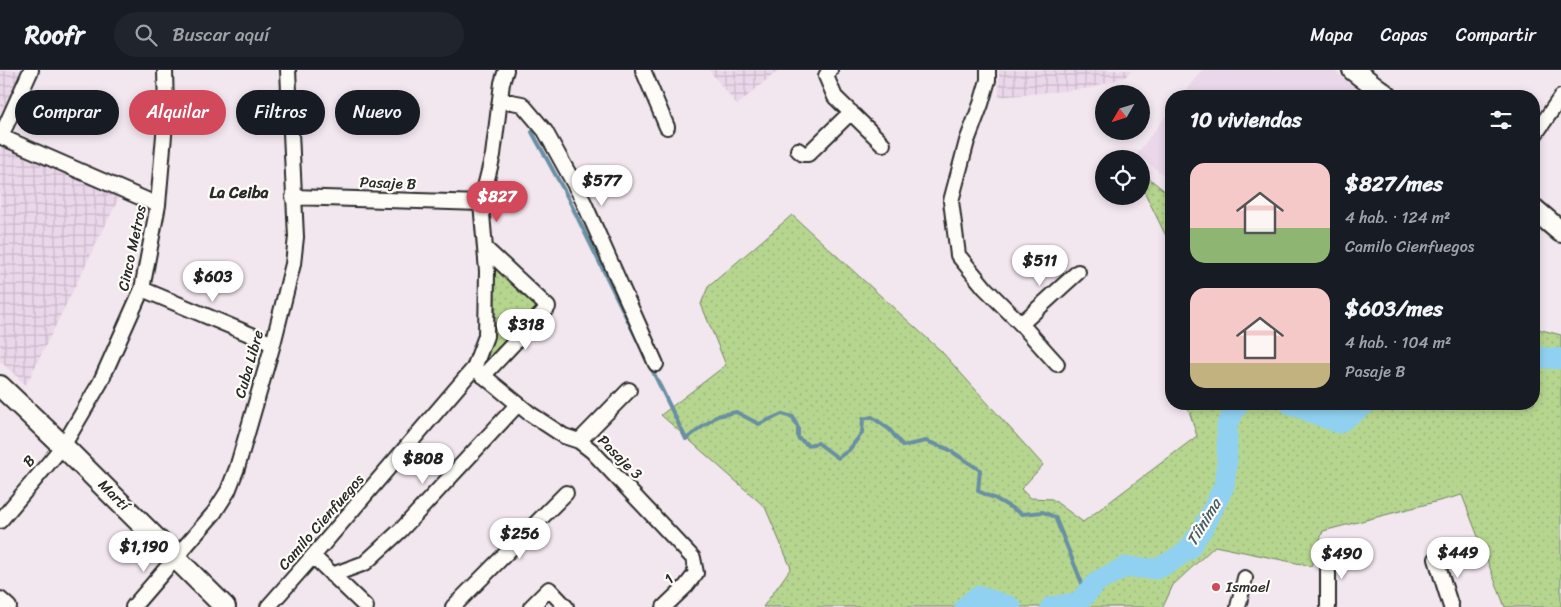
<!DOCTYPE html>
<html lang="es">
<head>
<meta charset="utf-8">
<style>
	:root { --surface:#171b24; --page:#20242c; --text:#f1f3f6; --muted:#9ea1a6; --line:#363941; --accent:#d1495b }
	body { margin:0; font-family:Sriracha,sans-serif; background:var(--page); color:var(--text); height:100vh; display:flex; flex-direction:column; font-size:19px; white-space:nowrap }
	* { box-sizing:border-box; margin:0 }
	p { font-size:16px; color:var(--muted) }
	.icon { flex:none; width:28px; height:28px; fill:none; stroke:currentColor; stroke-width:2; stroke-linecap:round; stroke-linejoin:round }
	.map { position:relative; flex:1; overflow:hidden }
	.drawer { position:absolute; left:1165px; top:20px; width:375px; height:320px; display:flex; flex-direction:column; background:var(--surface); border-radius:20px; box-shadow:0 2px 8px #0003 }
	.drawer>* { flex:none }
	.top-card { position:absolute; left:15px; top:20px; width:475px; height:45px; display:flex; gap:10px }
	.needle { width:32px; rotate:231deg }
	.tools { position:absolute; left:1095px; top:15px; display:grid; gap:10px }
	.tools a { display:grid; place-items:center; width:55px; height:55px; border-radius:50%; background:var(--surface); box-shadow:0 2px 8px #0003; font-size:25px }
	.price { position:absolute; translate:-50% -42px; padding:0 11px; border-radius:18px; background:#fff; color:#222; font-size:16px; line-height:32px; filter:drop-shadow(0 1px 2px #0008) }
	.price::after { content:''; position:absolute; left:50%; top:30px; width:15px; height:11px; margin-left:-8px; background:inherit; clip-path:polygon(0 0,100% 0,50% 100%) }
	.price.active { background:var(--accent); color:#fff }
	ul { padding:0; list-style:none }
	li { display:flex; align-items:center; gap:15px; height:125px; padding:0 25px }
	li span { display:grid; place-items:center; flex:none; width:140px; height:100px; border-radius:15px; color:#555 }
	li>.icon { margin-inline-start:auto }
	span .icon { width:60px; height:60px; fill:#fffc; stroke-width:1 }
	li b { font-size:21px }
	h2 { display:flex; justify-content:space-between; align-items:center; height:60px; padding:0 25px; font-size:21px }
	.tag { padding:0 18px; border-radius:22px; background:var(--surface); box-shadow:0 2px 8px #0003; font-size:18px; line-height:45px }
	.tag.active { background:var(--accent); color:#fff }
	header { display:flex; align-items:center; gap:30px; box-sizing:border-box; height:70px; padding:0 25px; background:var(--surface); border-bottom:1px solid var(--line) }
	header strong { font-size:24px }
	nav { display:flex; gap:28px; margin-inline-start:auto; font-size:18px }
	.search { width:350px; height:45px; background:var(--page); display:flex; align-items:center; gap:12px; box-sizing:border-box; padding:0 18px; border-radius:28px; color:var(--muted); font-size:19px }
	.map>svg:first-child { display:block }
	.built { fill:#ead7ea }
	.industrial { fill:url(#industrial-grid) }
	.grass { fill:url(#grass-dots); stroke:#70805d }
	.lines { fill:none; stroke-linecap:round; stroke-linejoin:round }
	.stream { stroke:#688fa2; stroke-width:4 }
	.river { stroke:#90d1f1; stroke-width:21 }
	.street-casing { stroke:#2b2b2b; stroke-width:18 }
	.secondary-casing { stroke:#2b2b2b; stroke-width:24 }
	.street { stroke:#fdfcf7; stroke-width:14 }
	.secondary { stroke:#fdfcf7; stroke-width:20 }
	.poi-dot { fill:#d1495b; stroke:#fdfcf7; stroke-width:2 }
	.labels { text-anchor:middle; stroke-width:4.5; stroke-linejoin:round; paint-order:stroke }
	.street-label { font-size:15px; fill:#2b2b2b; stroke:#fdfcf7 }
	.poi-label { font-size:15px; fill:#2b2b2b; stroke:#fdfcf7; text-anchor:start }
	.neighbourhood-label { font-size:16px; font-weight:bold; fill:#2b2b2b; stroke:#fdfcf7 }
	.water-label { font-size:16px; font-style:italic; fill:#495d66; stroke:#fdfcf7 }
</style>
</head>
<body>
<header>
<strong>Roofr</strong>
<div class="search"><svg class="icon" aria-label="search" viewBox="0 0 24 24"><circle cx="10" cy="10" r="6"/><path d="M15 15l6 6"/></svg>Buscar aquí</div>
<nav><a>Mapa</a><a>Capas</a><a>Compartir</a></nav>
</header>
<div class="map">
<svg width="1561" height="537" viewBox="0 0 1561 537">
	<defs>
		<pattern id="industrial-grid" width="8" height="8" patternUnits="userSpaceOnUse" patternTransform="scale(1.25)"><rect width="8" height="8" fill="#ead7ea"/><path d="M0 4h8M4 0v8" fill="none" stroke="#c9b9c9"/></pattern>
		<pattern id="grass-dots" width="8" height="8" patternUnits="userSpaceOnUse" patternTransform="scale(1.25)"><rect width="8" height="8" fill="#b6d68f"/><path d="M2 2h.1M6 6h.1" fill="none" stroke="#9db87c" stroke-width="1.8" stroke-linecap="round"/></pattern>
	</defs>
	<rect width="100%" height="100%" fill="#f2e6ef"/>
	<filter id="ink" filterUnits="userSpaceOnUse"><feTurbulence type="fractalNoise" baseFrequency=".02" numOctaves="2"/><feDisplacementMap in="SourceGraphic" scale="10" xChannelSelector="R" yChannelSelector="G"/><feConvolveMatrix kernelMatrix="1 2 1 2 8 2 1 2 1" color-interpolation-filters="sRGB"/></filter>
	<g filter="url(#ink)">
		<path class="built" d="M1202 0H1333L1366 26H1181Z
			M1171 39V111L1137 84Z"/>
		<path class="industrial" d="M0 0H22L0 46Z
			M709 0H778L737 35Z
			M999 0H1132L1125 7 1091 18 999 27Z
			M0 70 121 124 26 315 0 291Z"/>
		<path class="grass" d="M1141 102 1171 126V176L1141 115Z
			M792 145 941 281 1043 395 1021 419 1030 428 1052 429 1083 452 1197 366 1187 334H1534V258L1561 265V537H1505L1462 425 1323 461 1311 496 1215 476 1173 515 1163 537H763L791 498 765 437 661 345 726 295 701 234 708 217Z
			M494 196 538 237 491 288 488 285 496 254Z"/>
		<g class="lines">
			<path class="stream" d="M532 62 566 124 686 369 717 346 736 342 759 354 782 344 793 347 798 358V368L808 375 818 373 838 388 849 380 862 363 863 349 872 347 889 359 903 376 926 371 948 379 980 400 978 421 996 429 1022 444 1043 442 1055 447 1086 523"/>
			<path class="river" d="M1534 287 1561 289
				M1290 334 1339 353 1366 334
				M965 537 978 526 1011 537
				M1051 537 1079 532 1098 511 1126 497 1156 499 1170 492 1188 480 1205 455 1224 416 1227 391V355L1238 334"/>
			<defs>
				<path id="street" d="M31 0 2 64 4 68 158 135
					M643 0 667 57
					M830 0 826 6 835 27 883 74
					M988 0V10L981 34 967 71 951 131 958 185 985 218 1021 254 1057 294
					M501 30 522 34 545 61 581 126 656 294
					M1534 66 1561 27
					M798 80 803 84H808L851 42
					M293 127 481 133
					M142 219 273 274
					M1021 254 1078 202
					M474 298 529 343 564 366 579 371 592 381 693 488 696 503 686 516 664 537
					M483 306 548 237 485 178
					M579 371 629 320
					M0 451 63 376 100 313 142 219 158 135 166 42 165 0
					M313 486 366 537
					M1436 489 1451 537
					M332 505 365 493 401 460 518 334
					M0 529 9 537
					M133 537 214 443 228 421 237 398 273 274 293 194 296 167 288 0
					M268 537 313 486 474 298 486 266 487 201 481 133 493 85 502 13 506 0
					M453 537 566 423
					M531 537 549 519 566 537
					M1238 537 1245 508
					M1328 537V482"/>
				<path id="secondary" d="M1353 0 1387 26
					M1534 139 1561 162
					M0 316 63 376 225 537"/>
			</defs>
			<use href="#street" class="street-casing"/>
			<use href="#secondary" class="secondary-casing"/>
			<use href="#street" class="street"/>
			<use href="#secondary" class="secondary"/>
		</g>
	</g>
	<circle class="poi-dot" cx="1216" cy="517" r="5"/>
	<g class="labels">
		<g class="street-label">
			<text transform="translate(388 113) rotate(2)" y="5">Pasaje B</text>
			<text transform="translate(132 178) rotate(-78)" y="5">Cinco Metros</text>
			<text transform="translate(249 294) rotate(-74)" y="5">Cuba Libre</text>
			<text transform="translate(620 387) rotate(45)" y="5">Pasaje 3</text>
			<text transform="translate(29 391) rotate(-50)" y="5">B</text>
			<text transform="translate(114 425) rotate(45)" y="5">Martí</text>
			<text transform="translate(321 452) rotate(-49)" y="5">Camilo Cienfuegos</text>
			<text transform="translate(669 509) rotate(-45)" y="5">1</text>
		</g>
		<g class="poi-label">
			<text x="1226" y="522">Ismael</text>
		</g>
		<g class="neighbourhood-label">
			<text x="239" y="128">La Ceiba</text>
		</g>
		<g class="water-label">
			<text transform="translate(1203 452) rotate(-59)" y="6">Tíinima</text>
		</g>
	</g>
</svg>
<div class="tools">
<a><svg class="needle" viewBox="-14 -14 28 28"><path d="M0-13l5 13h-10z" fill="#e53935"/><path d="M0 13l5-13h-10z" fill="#9ea1a6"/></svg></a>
<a><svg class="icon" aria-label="locate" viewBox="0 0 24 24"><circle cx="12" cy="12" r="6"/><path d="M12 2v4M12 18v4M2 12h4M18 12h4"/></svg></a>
</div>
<b class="price" style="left:602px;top:137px">$577</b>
<b class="price active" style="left:497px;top:153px">$827</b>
<b class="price" style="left:1040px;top:217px">$511</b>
<b class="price" style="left:213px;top:233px">$603</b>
<b class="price" style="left:526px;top:281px">$318</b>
<b class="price" style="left:423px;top:415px">$808</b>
<b class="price" style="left:520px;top:490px">$256</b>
<b class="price" style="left:144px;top:503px">$1,190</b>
<b class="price" style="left:1458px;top:509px">$449</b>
<b class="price" style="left:1342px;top:510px">$490</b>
<div class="top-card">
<a class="tag">Comprar</a>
<a class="tag active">Alquilar</a>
<a class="tag">Filtros</a>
<a class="tag">Nuevo</a>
</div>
<section class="drawer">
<h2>10 viviendas<svg class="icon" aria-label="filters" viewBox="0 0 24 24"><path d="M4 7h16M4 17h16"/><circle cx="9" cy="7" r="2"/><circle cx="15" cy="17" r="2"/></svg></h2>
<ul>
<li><span style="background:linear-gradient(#f6c9c9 65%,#8fb573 0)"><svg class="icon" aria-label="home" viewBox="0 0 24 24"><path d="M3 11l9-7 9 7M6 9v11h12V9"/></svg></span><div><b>$827/mes</b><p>4 hab. · 124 m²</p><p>Camilo Cienfuegos</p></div></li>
<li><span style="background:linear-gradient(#f6c9c9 75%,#c2b280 0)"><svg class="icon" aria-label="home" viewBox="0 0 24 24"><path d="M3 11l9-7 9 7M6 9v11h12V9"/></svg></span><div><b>$603/mes</b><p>4 hab. · 104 m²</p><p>Pasaje B</p></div></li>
</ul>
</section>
</div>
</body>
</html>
